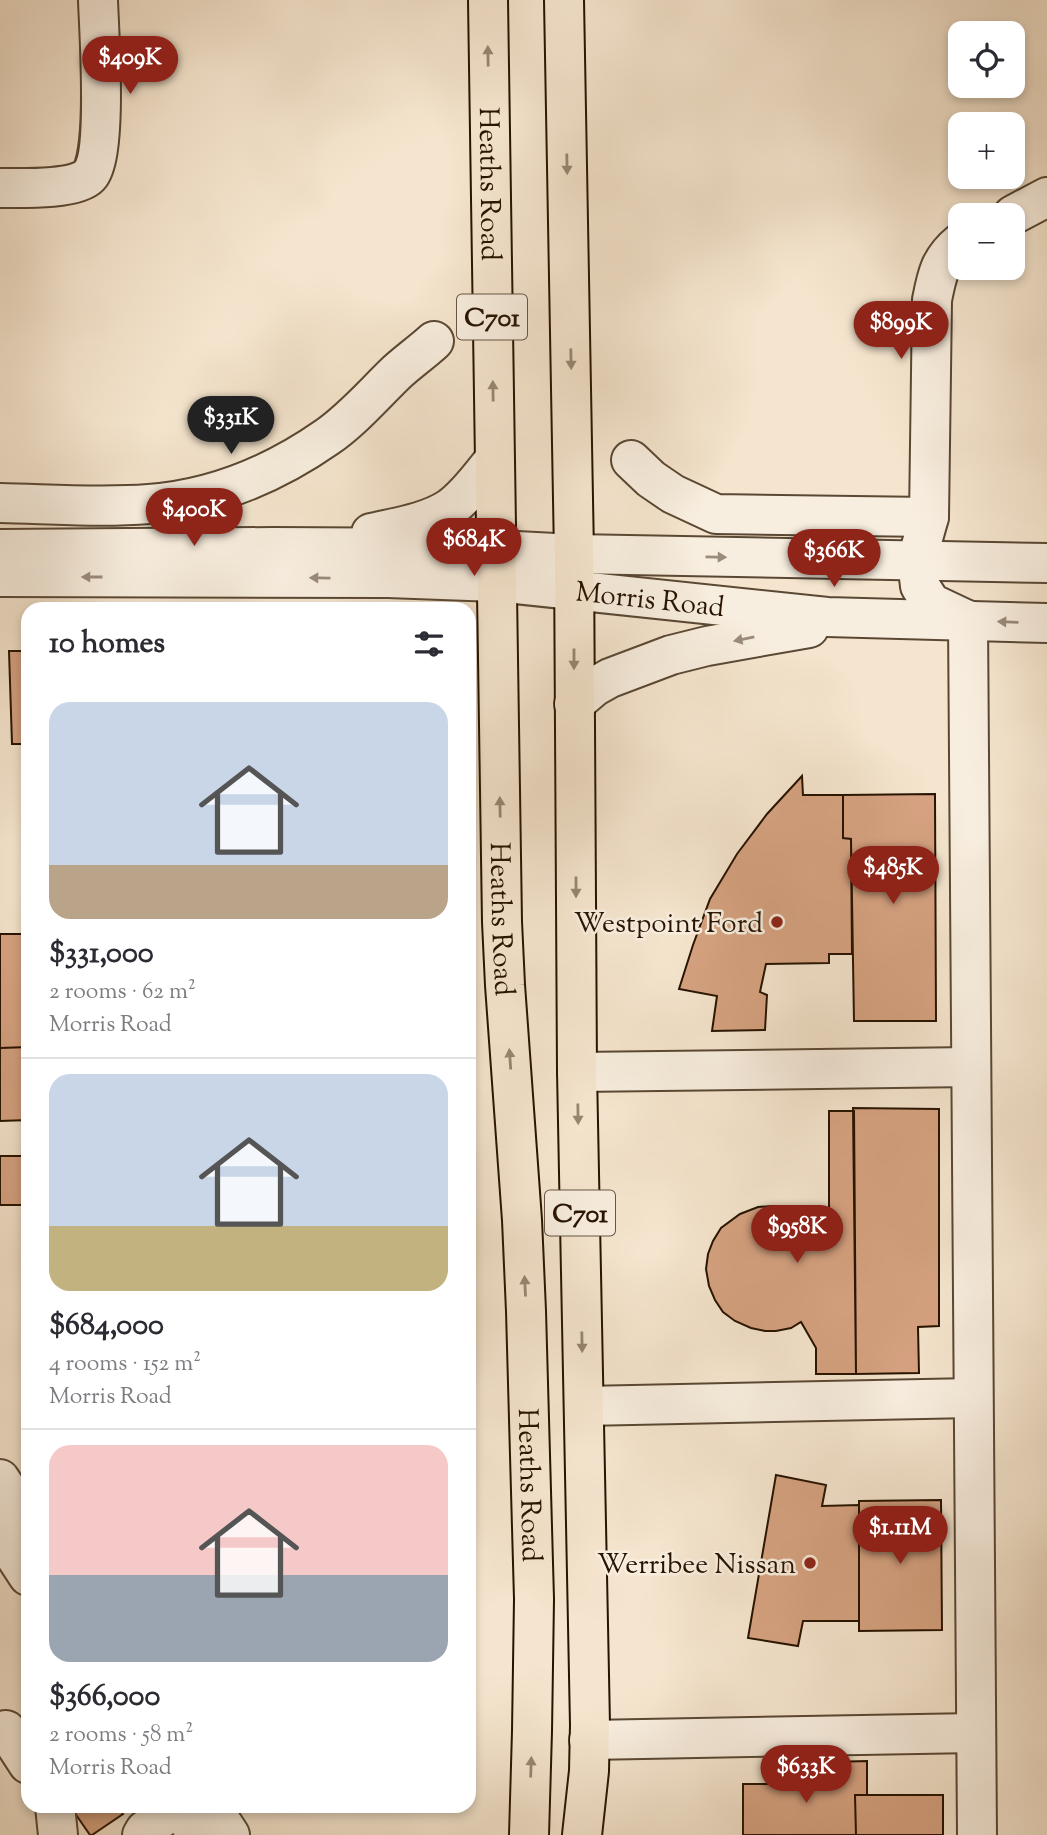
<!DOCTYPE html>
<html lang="en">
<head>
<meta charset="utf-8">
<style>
	:root { --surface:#fff; --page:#f7f7f7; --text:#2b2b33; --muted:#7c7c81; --line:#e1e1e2; --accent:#8f2418 }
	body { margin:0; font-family:"Sorts Mill Goudy",serif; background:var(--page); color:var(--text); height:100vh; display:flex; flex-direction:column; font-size:26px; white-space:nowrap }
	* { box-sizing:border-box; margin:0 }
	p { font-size:23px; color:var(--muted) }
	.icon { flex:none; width:38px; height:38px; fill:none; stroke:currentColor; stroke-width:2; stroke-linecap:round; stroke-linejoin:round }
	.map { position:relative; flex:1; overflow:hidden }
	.details { position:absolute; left:21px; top:602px; width:455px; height:1211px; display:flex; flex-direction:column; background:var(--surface); border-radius:21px; box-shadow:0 4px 10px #0003 }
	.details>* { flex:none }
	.tools { position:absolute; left:948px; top:21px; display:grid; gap:14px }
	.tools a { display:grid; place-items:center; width:77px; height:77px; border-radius:14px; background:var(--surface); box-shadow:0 4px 10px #0003; font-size:35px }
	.price { position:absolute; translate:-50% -60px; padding:0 16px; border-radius:24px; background:var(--accent); color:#fff; font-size:23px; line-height:46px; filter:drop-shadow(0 2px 4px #0008) }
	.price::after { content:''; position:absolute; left:50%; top:42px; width:21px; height:16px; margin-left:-10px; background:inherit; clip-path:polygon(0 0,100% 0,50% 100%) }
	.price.selected { background:#222; color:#fff }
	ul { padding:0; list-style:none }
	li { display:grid; align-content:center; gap:14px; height:371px; padding:0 28px }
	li+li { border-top:2px solid var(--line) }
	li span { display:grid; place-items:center; height:217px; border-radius:21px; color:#555 }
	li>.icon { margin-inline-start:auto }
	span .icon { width:126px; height:126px; fill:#fffc; stroke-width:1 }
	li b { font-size:30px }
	h2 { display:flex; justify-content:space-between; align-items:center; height:84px; padding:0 28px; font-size:30px }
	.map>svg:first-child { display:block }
	.building { fill:#d6a281; stroke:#271300; stroke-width:2 }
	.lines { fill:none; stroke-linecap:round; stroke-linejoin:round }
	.minor-casing { stroke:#5a4834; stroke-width:42 }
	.major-casing { stroke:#271300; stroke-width:42 }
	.minor { stroke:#f8eedf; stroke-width:38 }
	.major { stroke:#f5e5ce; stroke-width:38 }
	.oneway { fill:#988671 }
	.oneway2 { fill:#9a8b7b }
	.poi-dot { fill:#8f2418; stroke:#f8eedf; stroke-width:2.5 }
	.labels { text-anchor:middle; stroke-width:5; stroke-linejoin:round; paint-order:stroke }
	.shield { fill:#f8eedf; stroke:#665543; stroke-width:2 }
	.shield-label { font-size:26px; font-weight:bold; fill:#271300 }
	.street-label { font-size:28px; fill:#271300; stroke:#f8eedf }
	.poi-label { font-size:28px; fill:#271300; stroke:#f8eedf; text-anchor:end }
</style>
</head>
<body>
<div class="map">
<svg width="1047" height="1835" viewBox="0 0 1047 1835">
	<rect width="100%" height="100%" fill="#f5e5ce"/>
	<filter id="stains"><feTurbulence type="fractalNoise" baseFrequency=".00286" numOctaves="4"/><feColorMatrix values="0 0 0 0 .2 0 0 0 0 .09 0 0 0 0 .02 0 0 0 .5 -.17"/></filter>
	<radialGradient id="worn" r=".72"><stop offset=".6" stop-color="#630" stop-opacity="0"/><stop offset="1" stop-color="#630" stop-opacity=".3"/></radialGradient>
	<path class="building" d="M9 651H28V843L26 744H12Z
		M802 776 803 795H843V838L851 839 852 954H829V963L766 964 760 992 767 995 765 1030 712 1031 717 996 679 989 693 945 710 899 737 854 767 814Z
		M935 794 936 1021H854L851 839 843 838V795Z
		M0 934H28V1047L0 1048Z
		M28 1047V1120L0 1121V1048Z
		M853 1108 939 1109V1326L918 1327 919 1373 856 1374Z
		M829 1111H854L856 1374H816V1348L801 1322 791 1328 776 1331H765L751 1328 735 1321 723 1312 715 1300 709 1286 706 1269 708 1254 713 1241 721 1228 740 1214 758 1207 773 1206 786 1209 799 1214 810 1221 824 1236H836L835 1223H829Z
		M0 1156H28V1205H0Z
		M776 1475 826 1485 822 1506 859 1505V1621H803L798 1646 748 1638Z
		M941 1500 942 1630 859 1631V1501Z
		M867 1761V1795H855L856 1835H743V1784H831V1762Z
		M855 1795H943V1835H856Z
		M70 1806H117L123 1814 92 1835H90Z"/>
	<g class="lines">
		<defs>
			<g id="minor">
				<path d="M0 188C20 188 76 190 89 176 108 156 99 32 98 0"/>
				<path d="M1013 215 1047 197"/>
				<path d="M961 242C940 259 937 274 932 300L929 517 917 560 920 586 931 603 967 620"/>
				<path d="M631 460 651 479 673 494 716 514 929 517"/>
				<path d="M0 503C49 504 100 508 149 504 214 499 274 474 327 437 353 419 374 394 397 372 409 361 422 352 434 341"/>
				<path d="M371 533C397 527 427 523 450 508 467 496 481 476 494 460"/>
				<path d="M0 549 273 547 461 548 574 554 1047 563"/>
				<path id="s1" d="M0 577 388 578 496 582 827 617 1047 623"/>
				<path d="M968 620 977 1835"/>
				<path d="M574 704 594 687 610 678 671 655 707 646 809 628"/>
				<path d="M577 1072 971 1067"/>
				<path d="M584 1406 973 1398"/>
				<path d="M0 1479 28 1522"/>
				<path d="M0 1533 28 1576"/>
				<path d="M6 1730 28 1764"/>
				<path d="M589 1740 975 1733"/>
				<path d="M55 1806 58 1835"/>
				<path d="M179 1806 197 1835"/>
				<path d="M211 1806 230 1835"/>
				<path d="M142 1835 145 1830 178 1806"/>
			</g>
			<g id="major">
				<path id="s2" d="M488 0 502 922 505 985 522 1220 526 1311 534 1599 532 1731 529 1835"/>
				<path d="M564 0 574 554 577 1072 590 1725 589 1771 582 1835"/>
			</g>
		</defs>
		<use href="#minor" class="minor-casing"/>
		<use href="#major" class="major-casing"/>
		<use href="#minor" class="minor"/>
		<use href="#major" class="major"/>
	</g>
	<defs><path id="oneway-solid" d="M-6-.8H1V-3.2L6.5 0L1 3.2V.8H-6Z" transform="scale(1.75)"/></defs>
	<g class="oneway">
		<use href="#oneway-solid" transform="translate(488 56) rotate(-91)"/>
		<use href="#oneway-solid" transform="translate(567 164) rotate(89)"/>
		<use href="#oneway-solid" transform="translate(571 359) rotate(89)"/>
		<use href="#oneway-solid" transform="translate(493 391) rotate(-91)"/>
		<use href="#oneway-solid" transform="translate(574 659) rotate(90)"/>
		<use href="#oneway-solid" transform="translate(500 807) rotate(-91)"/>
		<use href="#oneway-solid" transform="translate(576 887) rotate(90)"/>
		<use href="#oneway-solid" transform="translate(510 1059) rotate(-94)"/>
		<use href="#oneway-solid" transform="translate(578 1114) rotate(89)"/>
		<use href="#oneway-solid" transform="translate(525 1286) rotate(-93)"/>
		<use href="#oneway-solid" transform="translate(582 1342) rotate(89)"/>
		<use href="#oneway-solid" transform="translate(531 1767) rotate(-88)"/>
	</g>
	<g class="oneway2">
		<use href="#oneway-solid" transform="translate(716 557) rotate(1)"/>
		<use href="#oneway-solid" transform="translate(92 577) rotate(-180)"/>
		<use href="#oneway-solid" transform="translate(320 578) rotate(-179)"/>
		<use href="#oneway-solid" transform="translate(1008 622) rotate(-178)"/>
		<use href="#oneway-solid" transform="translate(744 639) rotate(169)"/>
	</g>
	<g class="poi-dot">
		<circle cx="777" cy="922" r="7"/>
		<circle cx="810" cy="1563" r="7"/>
	</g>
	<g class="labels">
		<g class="shield">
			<rect x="457" y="294.5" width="70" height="45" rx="5"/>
			<rect x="545" y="1190.5" width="70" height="45" rx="5"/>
		</g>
		<g class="shield-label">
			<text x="492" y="326">C701</text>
			<text x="580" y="1222">C701</text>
		</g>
		<g class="street-label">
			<text dy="10" stroke="none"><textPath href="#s2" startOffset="184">Heaths Road</textPath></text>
			<text dy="10" stroke="none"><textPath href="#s1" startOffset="651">Morris Road</textPath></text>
			<text dy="10" stroke="none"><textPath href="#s2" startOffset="919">Heaths Road</textPath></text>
			<text dy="10" stroke="none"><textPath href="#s2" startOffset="1486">Heaths Road</textPath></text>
		</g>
		<g class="poi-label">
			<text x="763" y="932">Westpoint Ford</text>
			<text x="796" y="1573">Werribee Nissan</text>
		</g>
	</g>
	<rect width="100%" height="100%" filter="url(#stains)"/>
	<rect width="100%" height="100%" fill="url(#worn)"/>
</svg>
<div class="tools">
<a><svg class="icon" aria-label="locate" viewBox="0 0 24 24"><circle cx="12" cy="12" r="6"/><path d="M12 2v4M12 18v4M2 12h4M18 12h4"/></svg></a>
<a>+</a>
<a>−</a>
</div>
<b class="price" style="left:130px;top:96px">$409K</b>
<b class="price" style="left:901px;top:361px">$899K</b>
<b class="price selected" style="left:231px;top:456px">$331K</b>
<b class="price" style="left:194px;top:548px">$400K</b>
<b class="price" style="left:474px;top:578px">$684K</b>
<b class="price" style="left:834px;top:589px">$366K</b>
<b class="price" style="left:893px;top:906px">$485K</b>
<b class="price" style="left:797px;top:1265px">$958K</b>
<b class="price" style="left:900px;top:1566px">$1.11M</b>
<b class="price" style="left:806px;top:1805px">$633K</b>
<section class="details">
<h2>10 homes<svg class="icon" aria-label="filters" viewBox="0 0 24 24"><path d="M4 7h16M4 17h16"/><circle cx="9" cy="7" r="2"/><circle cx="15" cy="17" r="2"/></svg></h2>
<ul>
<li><span style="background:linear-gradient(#c9d6e8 75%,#b9a48a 0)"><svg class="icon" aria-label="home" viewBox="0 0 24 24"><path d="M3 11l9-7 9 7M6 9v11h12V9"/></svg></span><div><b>$331,000</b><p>2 rooms · 62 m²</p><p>Morris Road</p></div></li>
<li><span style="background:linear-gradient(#c9d6e8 70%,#c2b280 0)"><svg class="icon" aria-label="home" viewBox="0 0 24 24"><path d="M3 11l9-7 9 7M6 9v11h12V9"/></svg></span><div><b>$684,000</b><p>4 rooms · 152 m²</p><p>Morris Road</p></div></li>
<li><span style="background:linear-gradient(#f6c9c9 60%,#9aa5b1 0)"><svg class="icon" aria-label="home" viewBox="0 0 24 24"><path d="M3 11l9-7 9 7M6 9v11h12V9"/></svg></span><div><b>$366,000</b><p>2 rooms · 58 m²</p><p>Morris Road</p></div></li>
</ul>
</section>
</div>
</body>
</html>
